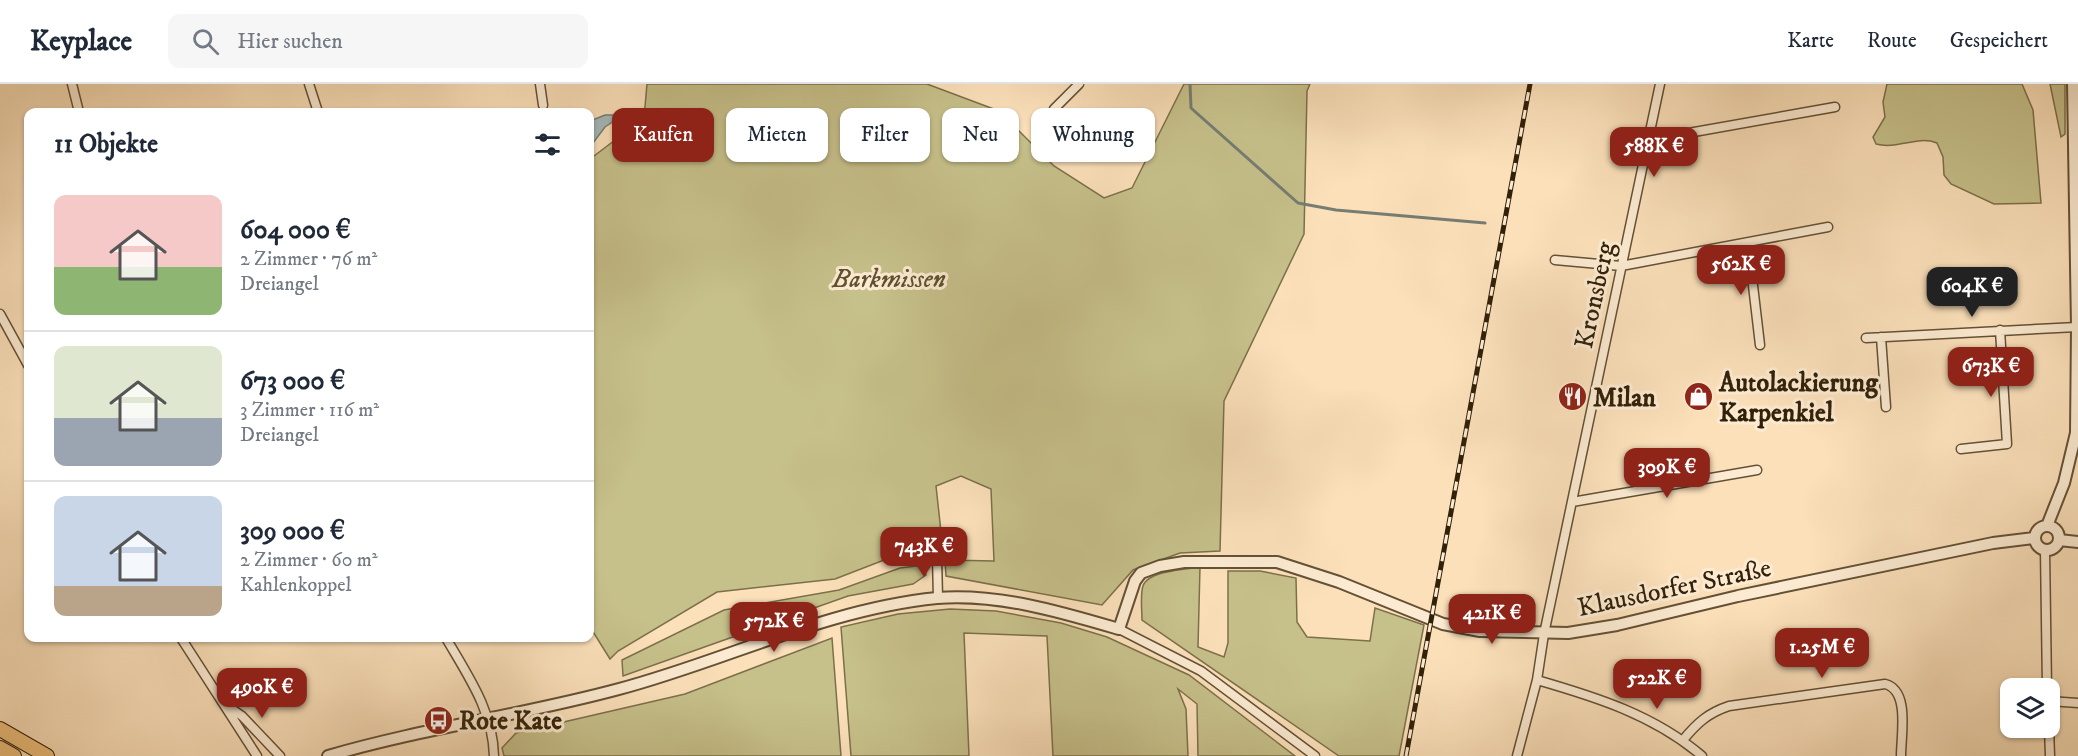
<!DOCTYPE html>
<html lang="de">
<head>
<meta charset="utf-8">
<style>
	:root { --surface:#fff; --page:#f6f6f7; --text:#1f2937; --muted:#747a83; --line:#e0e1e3; --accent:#8f2418 }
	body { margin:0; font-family:"IM FELL DW Pica",serif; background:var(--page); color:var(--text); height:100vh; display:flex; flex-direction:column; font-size:22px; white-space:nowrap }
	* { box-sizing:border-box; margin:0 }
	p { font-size:20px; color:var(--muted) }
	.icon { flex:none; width:33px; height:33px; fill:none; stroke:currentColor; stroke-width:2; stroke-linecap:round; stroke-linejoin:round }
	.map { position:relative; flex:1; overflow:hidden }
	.side { position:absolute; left:24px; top:24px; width:570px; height:534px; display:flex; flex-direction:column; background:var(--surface); border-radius:12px; box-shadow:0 2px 4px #0004 }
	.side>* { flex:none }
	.banner { position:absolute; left:612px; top:24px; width:570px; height:54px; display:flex; gap:12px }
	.fabs { position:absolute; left:2000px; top:594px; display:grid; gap:12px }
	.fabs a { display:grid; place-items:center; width:60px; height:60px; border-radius:12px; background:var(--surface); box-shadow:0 2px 4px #0004; font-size:30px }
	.price { position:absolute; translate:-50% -51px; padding:0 14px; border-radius:12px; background:var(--accent); color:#fff; font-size:20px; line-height:39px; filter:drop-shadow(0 2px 3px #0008) }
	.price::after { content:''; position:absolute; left:50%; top:36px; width:18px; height:14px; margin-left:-9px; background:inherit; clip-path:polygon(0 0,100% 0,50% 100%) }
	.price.active { background:#222; color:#fff }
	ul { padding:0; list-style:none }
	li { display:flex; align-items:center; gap:18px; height:150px; padding:0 30px }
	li+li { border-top:2px solid var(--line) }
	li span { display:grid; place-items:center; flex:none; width:168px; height:120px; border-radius:12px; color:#555 }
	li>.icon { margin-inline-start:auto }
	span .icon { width:72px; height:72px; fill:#fffc; stroke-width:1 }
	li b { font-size:26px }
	h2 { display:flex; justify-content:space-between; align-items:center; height:72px; padding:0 30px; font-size:26px }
	.pill { padding:0 21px; border-radius:12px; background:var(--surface); box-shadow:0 2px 4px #0004; font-size:21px; line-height:54px }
	.pill.active { background:var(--accent); color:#fff }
	header { display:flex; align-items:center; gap:36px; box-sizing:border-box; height:84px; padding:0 30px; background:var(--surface); border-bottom:2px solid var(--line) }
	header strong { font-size:28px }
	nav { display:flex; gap:33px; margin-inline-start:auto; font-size:21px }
	.search { width:420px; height:54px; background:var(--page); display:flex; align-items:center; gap:15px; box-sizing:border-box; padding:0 21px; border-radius:12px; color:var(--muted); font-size:22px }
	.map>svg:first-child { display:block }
	.green { fill:#c6c08a; stroke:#7c704a; stroke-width:1.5 }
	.water { fill:#a3baba; stroke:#767d73; stroke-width:1.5 }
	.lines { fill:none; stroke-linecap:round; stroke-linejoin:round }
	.stream { stroke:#767d73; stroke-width:3 }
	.minor-casing { stroke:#645135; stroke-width:11 }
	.tertiary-casing { stroke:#645135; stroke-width:14 }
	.trunk-casing { stroke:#322109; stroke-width:16 }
	.minor { stroke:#fcebd2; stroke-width:8 }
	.tertiary { stroke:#fcebd2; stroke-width:10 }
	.trunk { stroke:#eec07d; stroke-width:14 }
	.rail-casing { stroke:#322109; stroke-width:5 }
	.rail { stroke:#fcebd2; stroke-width:3; stroke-dasharray:9; stroke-linecap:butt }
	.labels { text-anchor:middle; stroke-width:6; stroke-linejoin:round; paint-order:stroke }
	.park-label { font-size:26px; font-style:italic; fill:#5e5130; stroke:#fcebd2 }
	.street-label { font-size:26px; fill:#322109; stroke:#fcebd2 }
	.poi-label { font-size:26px; font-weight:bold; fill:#322109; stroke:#fcebd2; text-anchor:start }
</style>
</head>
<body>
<header>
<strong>Keyplace</strong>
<div class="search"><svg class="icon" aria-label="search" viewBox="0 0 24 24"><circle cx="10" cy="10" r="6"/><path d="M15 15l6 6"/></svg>Hier suchen</div>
<nav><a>Karte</a><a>Route</a><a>Gespeichert</a></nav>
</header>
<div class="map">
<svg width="2078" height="672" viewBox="0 0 2078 672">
	<rect width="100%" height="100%" fill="#fbe0ba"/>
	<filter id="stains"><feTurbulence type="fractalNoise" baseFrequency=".00333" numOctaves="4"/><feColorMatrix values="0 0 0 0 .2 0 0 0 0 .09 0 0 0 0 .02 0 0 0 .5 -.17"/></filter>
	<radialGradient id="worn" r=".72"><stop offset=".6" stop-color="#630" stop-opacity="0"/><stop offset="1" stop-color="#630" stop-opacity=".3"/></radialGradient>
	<path class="green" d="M647 0H927L999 27 1054 82 1104 114 1132 104 1184 0H1310L1307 7 1304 150 1224 317 1220 467 1180 469 1133 486 1102 521 946 492 945 476 994 477 991 405 961 392 936 402 943 466 897 471 835 495 717 508 618 567 610 575 590 543V75L644 34Z
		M1887 0H2022L2033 26 2041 119 1994 120 1951 100 1944 91 1943 73 1937 59C1917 51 1897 66 1876 60L1873 53 1885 33 1883 18Z
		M2050 0H2065V50L2061 53Z
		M924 481 926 491 913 500 848 512 623 592 622 576 724 526 839 506 900 484Z
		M1200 483 1198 563 1224 573 1228 559V487H1260L1296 494 1297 538 1307 553 1370 557 1375 524 1424 541 1399 672H1339L1142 536C1142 526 1140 511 1143 502 1148 487 1186 485 1200 483Z
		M950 525 996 527 1061 539 1107 553 1189 591 1295 672H1198L1197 620 1178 605 1186 625 1188 672H1053L1047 552 964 549 969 672H851L841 543 898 530Z
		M832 554 841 672H504L502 664 516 649 685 610Z"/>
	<path class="water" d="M605 31H613L614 37 605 43 590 63V37Z"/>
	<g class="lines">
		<path class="stream" d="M1190 0 1191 24 1298 119 1336 126 1485 139"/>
		<defs>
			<path id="minor" d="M72 0 79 28
				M309 0 318 28
				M540 0 543 21
				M1054 25 1079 0
				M1649 56 1835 23
				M1748 159 1760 261
				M1555 176 1621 182 1828 143
				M0 230 28 281
				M1881 253 1886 323
				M1866 254 2077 243
				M1961 365 2007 360 2000 246
				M1572 418 1757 386
				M2045 466 2047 604
				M937 473 938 514
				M1119 545 1201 587 1315 672
				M181 554 257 672
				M446 554C468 592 493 627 494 672
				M1537 596C1596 613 1654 631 1702 672
				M2049 617 2078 619
				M226 621 242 632 280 672
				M2049 644 2050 672
				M1683 656C1697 639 1708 629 1729 622L1885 600C1910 606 1901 651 1901 672
				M1517 672 1537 596 1544 550 1660 0"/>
			<path id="tertiary" d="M2035 454a12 12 0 1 1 24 0a12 12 0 1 1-24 0Z
				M2047 442 2064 399 2076 349 2077 243 2073 0
				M2059 456 2078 458
				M328 672C424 644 523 631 619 605 725 577 826 525 937 514 998 509 1061 528 1119 545L1135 497 1141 489 1160 482 1184 478H1277L1339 498 1443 540 1480 547 1568 549 1617 541 1738 512 1993 459 2034 454"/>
			<path id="trunk" d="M0 645 47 672
				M0 664 14 672"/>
		</defs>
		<use href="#minor" class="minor-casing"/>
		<use href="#tertiary" class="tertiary-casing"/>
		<use href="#trunk" class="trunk-casing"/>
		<use href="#minor" class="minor"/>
		<use href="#tertiary" class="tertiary"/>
		<use href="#trunk" class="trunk"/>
		<defs>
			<path id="rail" d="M1406 672 1530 0"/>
		</defs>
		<use href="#rail" class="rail-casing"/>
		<use href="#rail" class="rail"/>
	</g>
	<defs>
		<symbol id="restaurant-disc" viewBox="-11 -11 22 22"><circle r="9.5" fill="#8f2418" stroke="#fcebd2"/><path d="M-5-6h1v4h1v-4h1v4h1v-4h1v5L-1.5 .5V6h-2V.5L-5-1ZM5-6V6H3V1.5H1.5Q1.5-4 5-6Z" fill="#fff"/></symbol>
		<symbol id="shop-disc" viewBox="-11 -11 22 22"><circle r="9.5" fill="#8f2418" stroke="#fcebd2"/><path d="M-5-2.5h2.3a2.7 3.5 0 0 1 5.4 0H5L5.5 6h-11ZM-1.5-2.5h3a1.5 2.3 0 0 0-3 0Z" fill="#fff"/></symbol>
		<symbol id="bus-disc" viewBox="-11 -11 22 22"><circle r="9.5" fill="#8f2418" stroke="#fcebd2"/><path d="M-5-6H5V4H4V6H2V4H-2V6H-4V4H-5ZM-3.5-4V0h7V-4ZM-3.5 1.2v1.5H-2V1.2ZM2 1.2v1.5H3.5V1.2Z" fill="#fff"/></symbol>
	</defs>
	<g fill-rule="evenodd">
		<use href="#restaurant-disc" x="1556" y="296" width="33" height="33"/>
		<use href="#shop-disc" x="1682" y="296" width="33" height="33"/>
		<use href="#bus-disc" x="422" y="620" width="33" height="33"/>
	</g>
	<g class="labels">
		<g class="park-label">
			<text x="889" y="203">Barkmissen</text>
		</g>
		<g class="street-label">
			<text transform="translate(1594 211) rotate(-78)" y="9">Kronsberg</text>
			<text transform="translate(1674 503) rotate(-12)" y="9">Klausdorfer Straße</text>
		</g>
		<g class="poi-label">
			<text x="1719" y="307">Autolackierung<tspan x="1719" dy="30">Karpenkiel</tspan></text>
			<text x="1593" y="322">Milan</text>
			<text x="459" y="645">Rote Kate</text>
		</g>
	</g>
	<rect width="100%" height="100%" filter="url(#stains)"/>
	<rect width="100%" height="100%" fill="url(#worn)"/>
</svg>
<div class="fabs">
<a><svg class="icon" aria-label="layers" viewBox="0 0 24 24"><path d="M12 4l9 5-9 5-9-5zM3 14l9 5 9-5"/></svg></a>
</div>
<b class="price" style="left:1654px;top:94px">588K €</b>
<b class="price" style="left:1741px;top:212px">562K €</b>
<b class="price active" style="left:1972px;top:234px">604K €</b>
<b class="price" style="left:1991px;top:314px">673K €</b>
<b class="price" style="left:1667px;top:415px">309K €</b>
<b class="price" style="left:924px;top:494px">743K €</b>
<b class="price" style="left:1492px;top:561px">421K €</b>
<b class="price" style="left:774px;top:569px">572K €</b>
<b class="price" style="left:1822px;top:595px">1.25M €</b>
<b class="price" style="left:1657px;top:626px">522K €</b>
<b class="price" style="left:262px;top:635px">490K €</b>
<div class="banner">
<a class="pill active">Kaufen</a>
<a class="pill">Mieten</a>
<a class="pill">Filter</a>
<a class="pill">Neu</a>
<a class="pill">Wohnung</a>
</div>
<section class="side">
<h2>11 Objekte<svg class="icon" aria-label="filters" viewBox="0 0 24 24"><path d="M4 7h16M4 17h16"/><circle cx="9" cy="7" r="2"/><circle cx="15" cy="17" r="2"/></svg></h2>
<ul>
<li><span style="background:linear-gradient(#f6c9c9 60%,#8fb573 0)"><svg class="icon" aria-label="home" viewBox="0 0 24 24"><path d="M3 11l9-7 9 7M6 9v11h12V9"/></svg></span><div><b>604 000 €</b><p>2 Zimmer · 76 m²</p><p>Dreiangel</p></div></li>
<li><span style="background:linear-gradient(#dfe7d0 60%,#9aa5b1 0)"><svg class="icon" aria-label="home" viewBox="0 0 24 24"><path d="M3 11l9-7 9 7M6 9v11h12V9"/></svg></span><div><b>673 000 €</b><p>3 Zimmer · 116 m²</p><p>Dreiangel</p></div></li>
<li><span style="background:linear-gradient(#c9d6e8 75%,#b9a48a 0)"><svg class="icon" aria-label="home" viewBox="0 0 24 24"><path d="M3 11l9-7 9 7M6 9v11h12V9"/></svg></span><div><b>309 000 €</b><p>2 Zimmer · 60 m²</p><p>Kahlenkoppel</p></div></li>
</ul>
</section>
</div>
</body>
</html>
